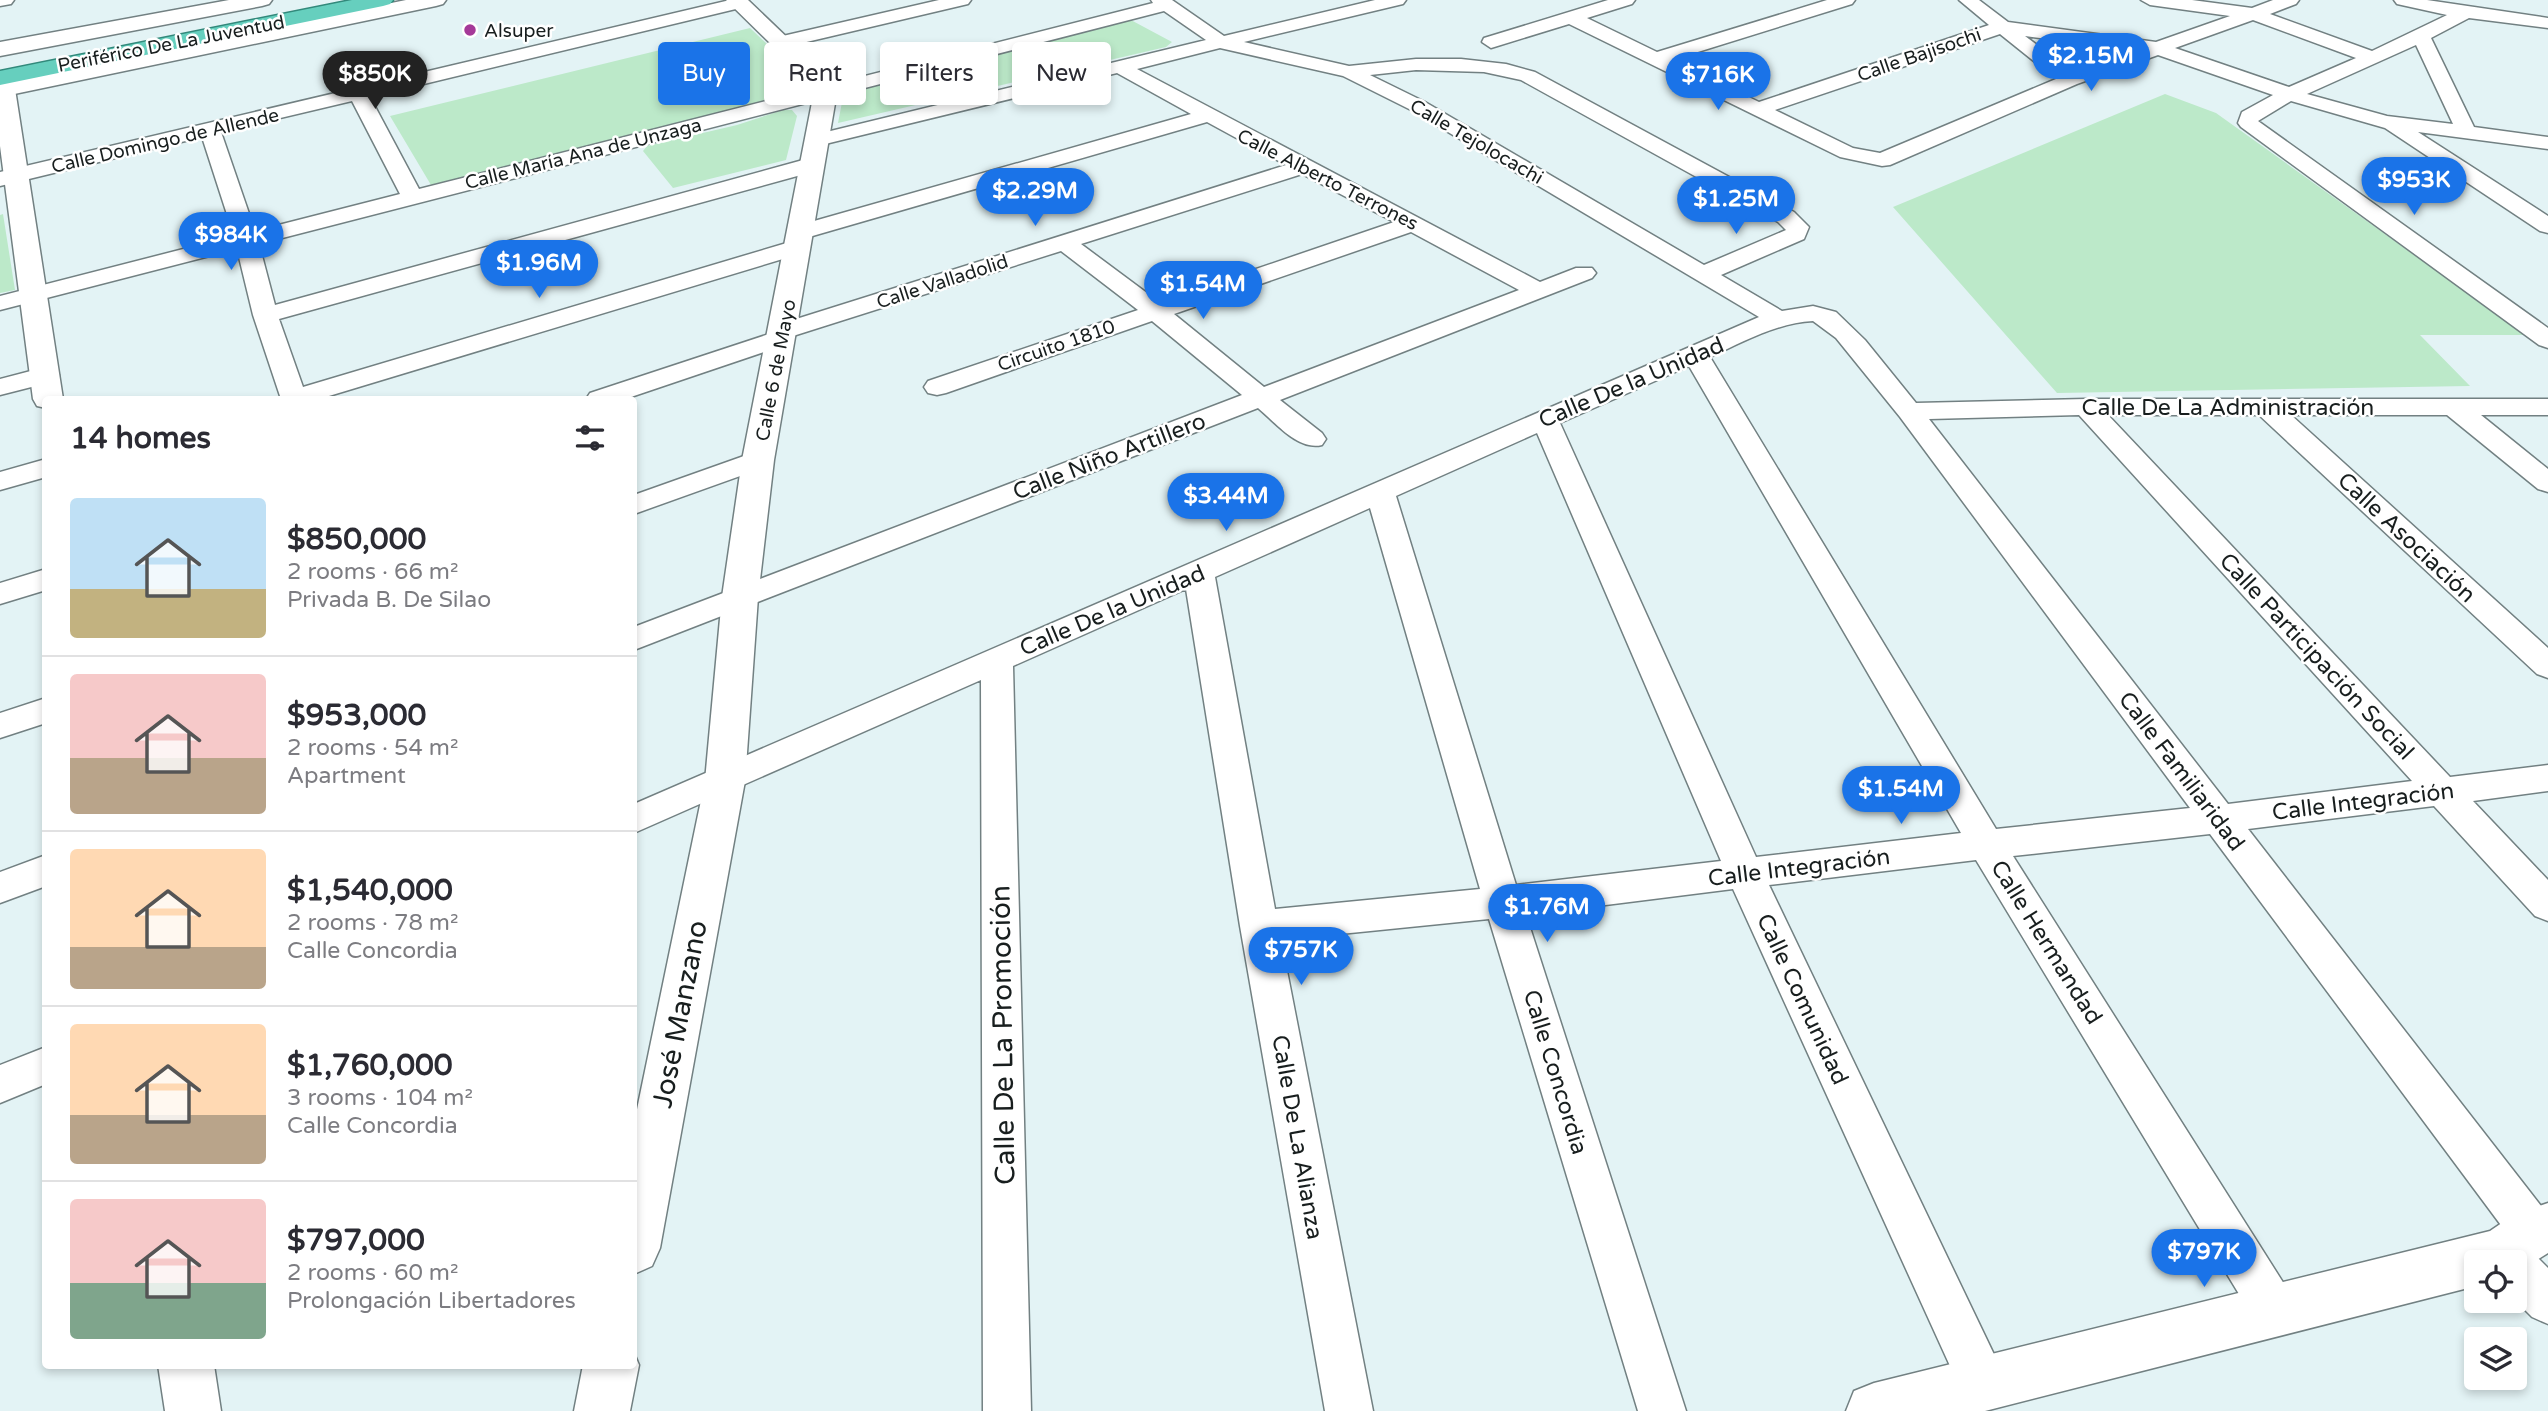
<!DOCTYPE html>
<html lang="en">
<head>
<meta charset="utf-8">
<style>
	:root { --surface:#fff; --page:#f2f2f3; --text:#2b2b33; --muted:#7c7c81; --line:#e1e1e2; --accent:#1a73e8 }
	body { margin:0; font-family:"Varela Round",sans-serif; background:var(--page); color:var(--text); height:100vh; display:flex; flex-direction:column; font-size:26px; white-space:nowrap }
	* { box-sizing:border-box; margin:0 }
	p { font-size:23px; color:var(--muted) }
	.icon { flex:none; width:38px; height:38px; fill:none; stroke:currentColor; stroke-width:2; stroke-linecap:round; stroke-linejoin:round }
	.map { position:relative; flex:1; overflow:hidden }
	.drawer { position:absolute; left:42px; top:396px; width:595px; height:973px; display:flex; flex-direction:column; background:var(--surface); border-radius:7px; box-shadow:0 4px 10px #0003 }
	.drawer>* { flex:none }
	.top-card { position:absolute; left:658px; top:42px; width:665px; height:63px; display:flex; gap:14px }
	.controls { position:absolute; left:2464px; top:1250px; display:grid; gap:14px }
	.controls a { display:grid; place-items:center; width:63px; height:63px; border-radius:7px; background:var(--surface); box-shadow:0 4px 10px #0003; font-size:35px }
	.price { position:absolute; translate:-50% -60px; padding:0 16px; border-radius:24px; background:var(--accent); color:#fff; font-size:23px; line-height:46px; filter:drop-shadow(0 2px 4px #0008) }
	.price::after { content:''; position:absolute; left:50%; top:42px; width:21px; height:16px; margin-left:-10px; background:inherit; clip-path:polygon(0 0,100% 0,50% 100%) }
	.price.on { background:#222; color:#fff }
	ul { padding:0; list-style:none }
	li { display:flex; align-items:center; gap:21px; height:175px; padding:0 28px }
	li+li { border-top:2px solid var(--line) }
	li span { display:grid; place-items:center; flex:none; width:196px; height:140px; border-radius:7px; color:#555 }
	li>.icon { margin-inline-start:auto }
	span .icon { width:84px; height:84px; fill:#fffc; stroke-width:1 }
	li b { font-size:30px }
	h2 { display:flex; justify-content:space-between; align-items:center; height:84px; padding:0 28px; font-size:30px }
	.chip { padding:0 24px; border-radius:7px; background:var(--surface); box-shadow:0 4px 10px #0003; font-size:24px; line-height:63px }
	.chip.on { background:var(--accent); color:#fff }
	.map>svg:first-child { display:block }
	.green { fill:#bce9c9 }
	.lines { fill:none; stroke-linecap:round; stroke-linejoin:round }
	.minor-casing { stroke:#728082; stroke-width:3 }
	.tertiary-casing { stroke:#728082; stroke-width:3 }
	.secondary-casing { stroke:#728082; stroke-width:3 }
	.trunk-casing { stroke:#32897b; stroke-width:3 }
	.minor { fill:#fff; fill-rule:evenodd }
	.tertiary { fill:#fff; fill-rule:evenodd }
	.secondary { fill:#fff; fill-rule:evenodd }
	.trunk { fill:#66cfbe; fill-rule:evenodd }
	.poi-dot { fill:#a53998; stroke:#fff; stroke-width:2.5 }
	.labels { text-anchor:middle; stroke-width:5; stroke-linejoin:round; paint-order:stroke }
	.far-poi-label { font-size:19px; fill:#181e1e; stroke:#fff; text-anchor:start }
	.far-street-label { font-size:19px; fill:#181e1e; stroke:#fff }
	.street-label { font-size:23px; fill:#181e1e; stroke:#fff }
	.near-street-label { font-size:28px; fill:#181e1e; stroke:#fff }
</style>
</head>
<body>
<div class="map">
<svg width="2548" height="1411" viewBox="0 0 2548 1411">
	<rect width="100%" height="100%" fill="#e3f3f5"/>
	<path class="green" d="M1129 19 1172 42 1166 47 838 123 843 97 847 93Z
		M750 28 814 88 431 185 390 116Z
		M2165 94 2216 113 2526 335H2420L2470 386 2057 393 1893 207Z
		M783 110H792L797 116 786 160 673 188 643 151 647 146 737 125Z
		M3 214 15 290 0 293V215Z"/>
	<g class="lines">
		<defs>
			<path id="minor" d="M0 0H14L11 4 0 6Z
				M730 0H747L749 3 740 8 370 97 419 189 1153 3 1151 0H1172L1224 36 1375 0H1406L1403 4 1244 42 1349 66 1416 59H1461L1506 64 1535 72 1794 212 1809 227 1804 239 1721 275 1782 311 1813 306 1836 312 1865 340 1916 403 2086 399H2548V415H2481L2548 469V492L2538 489 2447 415H2291L2548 648V678L2537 674 2259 415H2108L2450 777 2548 765V791L2473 801 2548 880V921L2535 916 2434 806 2248 829 2548 1215V1248L2534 1254 2548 1268V1324L2532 1317 2515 1300V1262H2494L2499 1251 2515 1244 2210 834 2013 856 2291 1295 2298 1311 2291 1327 2275 1334 2259 1327 1976 860 1769 885 2000 1367 2007 1384 2000 1401 1983 1408 1966 1401 1733 889 1526 915 1686 1411H1638L1489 919 1281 940 1373 1411H1325L1240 926 1186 589 1013 666 1031 1411H983L981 680 634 833V804L1759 317 1411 110 1343 76 1220 48 1137 69 1540 282 1576 268H1592L1596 273 1592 278 1280 400 1322 433 1326 439 1322 445C1298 451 1276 423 1258 408L634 650V627L1242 395 1152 321 946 393 937 395 928 393 924 387 928 381 1138 310 1061 251 793 336 791 343 625 399H586L590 393 772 333 774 326 1286 165 1207 122 809 237H793L790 232 793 227 1191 114 1117 73 817 146 810 144 807 140 810 136 1206 40 1164 11 259 244 275 305 803 160H819L822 165 819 170 279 319 303 387 790 242H806L810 247 806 252 319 399H281L253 315 237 249 0 310V296L234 236 202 137 0 186V172ZM1416 70 1484 72 1521 80 1778 222 1786 230 1704 265 1425 102 1370 75ZM352 101 400 194 255 231 221 132ZM1302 174 1394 222 1159 302 1081 244ZM1411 232 1519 290 1264 387 1174 314ZM1813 321 1836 338 1900 417 2190 808 1996 829 1710 357C1743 342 1776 323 1813 321ZM1689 366 1961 833 1756 857 1560 423ZM2079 415 2412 781 2228 804 1929 419ZM1537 433 1721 861 1516 885 1396 496ZM1370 508 1480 889 1275 909 1215 577Z
				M939 0H971L968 4 781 48 772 42 774 38Z
				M1608 0H1635L1632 4 1587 18 1657 52 1827 0H1855L1852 4 1672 60 1759 102 1989 25 1959 0H1979L2008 22 2156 42 2230 16 2150 5 2141 0H2192L2252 8 2273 0H2299L2296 4 2270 14 2372 51 2447 15 2397 4 2394 0H2427L2548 18V28L2469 18 2431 38 2474 127 2548 137V149L2418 132 2548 216V233L2540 231 2385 128 2291 101 2258 121 2548 328V348L2539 345 2241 127 2238 123 2242 112 2273 95 2158 55 2077 84 1890 165 1882 166 1840 157 1569 24 1491 48 1482 42 1484 38ZM2253 20 2356 58 2289 87 2175 48ZM2000 34 2056 79 1880 153 1853 148 1775 110ZM2025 36 2134 50 2073 72ZM2416 45 2453 124 2387 116 2307 94Z
				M46 367 55 369 59 375 55 381 0 395V379Z
				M758 451 768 454 772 460 768 466 634 514V495Z
				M46 459V477L0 490V472Z
				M46 569V590L0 604V583Z
				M46 698V723L0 738V713Z
				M46 855V886L0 903V872Z
				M46 1047V1084L0 1103V1065Z"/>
			<path id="tertiary" d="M726 0H748L838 86 774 460 758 597 745 781 660 1248 652 1266 634 1274V1124L705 781 722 597 742 460 815 87Z
				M4 82 12 84 15 89 63 399H46V408L37 406 33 399 0 146V83Z
				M2548 1203V1253L2515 1274V1262H2476V1286L1985 1411H1846L1854 1391 1874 1383 2490 1231 2515 1214Z
				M634 1353 639 1365 630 1411H574L583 1365H634Z
				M158 1365H214L221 1411H165Z"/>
			<path id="secondary" d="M229 0H272L269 4 262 6 0 56V42Z
				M406 0H446L443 4 436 6 0 97V83Z"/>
			<path id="trunk" d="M352 0H393L390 4 383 6 0 85V71Z"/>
		</defs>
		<use href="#minor" class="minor-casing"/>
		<use href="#tertiary" class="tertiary-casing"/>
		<use href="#secondary" class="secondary-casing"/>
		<use href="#trunk" class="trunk-casing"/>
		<use href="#minor" class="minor"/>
		<use href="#tertiary" class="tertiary"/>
		<use href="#secondary" class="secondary"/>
		<use href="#trunk" class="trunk"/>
	</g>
	<circle class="poi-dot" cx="470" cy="30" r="7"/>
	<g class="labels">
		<g class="far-poi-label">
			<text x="484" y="37">Alsuper</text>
		</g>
		<g class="far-street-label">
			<text transform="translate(171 43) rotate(-11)" y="7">Periférico De La Juventud</text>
			<text transform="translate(1919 54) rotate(-19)" y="7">Calle Bajisochi</text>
			<text transform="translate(165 140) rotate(-13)" y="7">Calle Domingo de Allende</text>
			<text transform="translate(1477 141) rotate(30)" y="7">Calle Tejolocachi</text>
			<text transform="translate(583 153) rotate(-14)" y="7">Calle María Ana de Unzaga</text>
			<text transform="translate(1328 179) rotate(27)" y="7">Calle Alberto Terrones</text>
			<text transform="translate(942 281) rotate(-18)" y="7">Calle Valladolid</text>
			<text transform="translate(1056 345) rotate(-19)" y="7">Circuito 1810</text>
			<text transform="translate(775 370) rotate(-79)" y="7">Calle 6 de Mayo</text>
		</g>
		<g class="street-label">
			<text transform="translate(1631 382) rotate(-23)" y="8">Calle De la Unidad</text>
			<text x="2228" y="415">Calle De La Administración</text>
			<text transform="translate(1109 456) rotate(-21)" y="8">Calle Niño Artillero</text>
			<text transform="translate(2407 537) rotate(43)" y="8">Calle Asociación</text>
			<text transform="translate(1112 610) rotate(-23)" y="8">Calle De la Unidad</text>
			<text transform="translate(2317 656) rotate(47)" y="8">Calle Participación Social</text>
			<text transform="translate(2182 771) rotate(53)" y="8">Calle Familiaridad</text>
			<text transform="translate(2363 801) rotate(-7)" y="8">Calle Integración</text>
			<text transform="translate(1799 867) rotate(-7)" y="8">Calle Integración</text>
			<text transform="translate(2047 942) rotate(58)" y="8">Calle Hermandad</text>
			<text transform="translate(1803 999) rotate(65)" y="8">Calle Comunidad</text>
			<text transform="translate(1556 1072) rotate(73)" y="8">Calle Concordia</text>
			<text transform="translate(1298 1137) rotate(80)" y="8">Calle De La Alianza</text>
		</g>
		<g class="near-street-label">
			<text transform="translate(679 1014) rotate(-79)" y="10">José Manzano</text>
			<text transform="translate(1002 1035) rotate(-91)" y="10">Calle De La Promoción</text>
		</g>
	</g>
</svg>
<div class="controls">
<a><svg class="icon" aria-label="locate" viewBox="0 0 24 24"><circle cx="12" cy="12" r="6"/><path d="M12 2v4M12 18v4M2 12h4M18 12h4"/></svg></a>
<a><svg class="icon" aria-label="layers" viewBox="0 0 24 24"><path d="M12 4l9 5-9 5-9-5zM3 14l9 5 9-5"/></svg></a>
</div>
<b class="price" style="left:2091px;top:93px">$2.15M</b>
<b class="price on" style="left:375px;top:111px">$850K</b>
<b class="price" style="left:1718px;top:112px">$716K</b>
<b class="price" style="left:2414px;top:217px">$953K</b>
<b class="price" style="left:1035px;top:228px">$2.29M</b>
<b class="price" style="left:1736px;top:236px">$1.25M</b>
<b class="price" style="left:231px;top:272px">$984K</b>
<b class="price" style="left:539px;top:300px">$1.96M</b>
<b class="price" style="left:1203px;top:321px">$1.54M</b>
<b class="price" style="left:1226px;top:533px">$3.44M</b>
<b class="price" style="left:1901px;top:826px">$1.54M</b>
<b class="price" style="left:1547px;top:944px">$1.76M</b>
<b class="price" style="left:1301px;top:987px">$757K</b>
<b class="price" style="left:2204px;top:1289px">$797K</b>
<div class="top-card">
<a class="chip on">Buy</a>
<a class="chip">Rent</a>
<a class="chip">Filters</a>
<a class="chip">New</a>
</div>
<section class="drawer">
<h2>14 homes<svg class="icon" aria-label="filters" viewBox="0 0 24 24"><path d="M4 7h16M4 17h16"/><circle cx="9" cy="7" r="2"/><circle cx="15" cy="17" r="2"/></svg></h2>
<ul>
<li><span style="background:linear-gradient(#bfe0f5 65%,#c2b280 0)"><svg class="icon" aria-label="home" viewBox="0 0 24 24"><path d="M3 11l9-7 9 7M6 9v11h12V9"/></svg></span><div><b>$850,000</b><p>2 rooms · 66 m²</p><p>Privada B. De Silao</p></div></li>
<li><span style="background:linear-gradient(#f6c9c9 60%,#b9a48a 0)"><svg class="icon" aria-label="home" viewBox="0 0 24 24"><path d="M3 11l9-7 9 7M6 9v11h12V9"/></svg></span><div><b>$953,000</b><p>2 rooms · 54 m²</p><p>Apartment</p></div></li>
<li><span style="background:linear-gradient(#ffd9b3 70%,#b9a48a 0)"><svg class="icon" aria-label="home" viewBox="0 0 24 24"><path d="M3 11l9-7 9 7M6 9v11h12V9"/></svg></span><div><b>$1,540,000</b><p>2 rooms · 78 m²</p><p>Calle Concordia</p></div></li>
<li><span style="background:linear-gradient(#ffd9b3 65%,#b9a48a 0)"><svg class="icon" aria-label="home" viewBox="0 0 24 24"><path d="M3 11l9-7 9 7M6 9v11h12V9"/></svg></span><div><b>$1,760,000</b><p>3 rooms · 104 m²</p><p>Calle Concordia</p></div></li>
<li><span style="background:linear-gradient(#f6c9c9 60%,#7fa58c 0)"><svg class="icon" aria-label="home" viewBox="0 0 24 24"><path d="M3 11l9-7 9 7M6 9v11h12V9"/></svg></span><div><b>$797,000</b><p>2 rooms · 60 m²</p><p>Prolongación Libertadores</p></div></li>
</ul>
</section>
</div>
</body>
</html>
